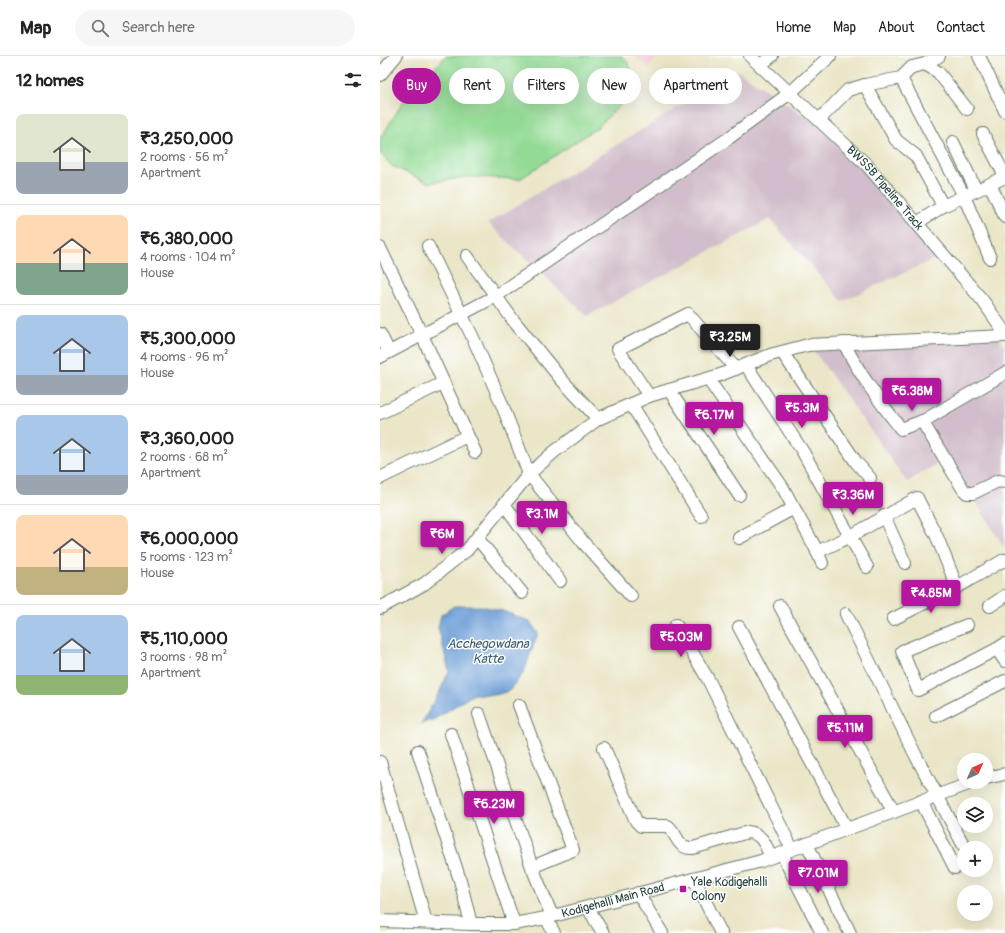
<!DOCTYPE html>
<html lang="en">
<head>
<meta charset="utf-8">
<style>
	:root { --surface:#fff; --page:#f6f6f6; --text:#222; --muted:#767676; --line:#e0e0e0; --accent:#b5179e }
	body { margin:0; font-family:Pangolin,sans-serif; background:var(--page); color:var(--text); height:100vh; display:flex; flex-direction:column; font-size:15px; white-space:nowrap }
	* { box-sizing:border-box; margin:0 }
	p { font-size:13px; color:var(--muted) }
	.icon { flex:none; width:22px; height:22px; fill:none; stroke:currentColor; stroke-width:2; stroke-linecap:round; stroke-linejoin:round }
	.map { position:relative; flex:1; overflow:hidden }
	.sheet { display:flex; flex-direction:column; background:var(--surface); width:380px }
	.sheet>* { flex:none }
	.guide { position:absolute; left:12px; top:12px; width:380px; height:36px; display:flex; gap:8px }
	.needle { width:26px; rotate:45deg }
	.controls { position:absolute; left:577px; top:697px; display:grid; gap:8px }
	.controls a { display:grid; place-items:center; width:36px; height:36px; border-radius:50%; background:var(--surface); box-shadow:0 4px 16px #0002; font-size:20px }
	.price { position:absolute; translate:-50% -34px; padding:0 9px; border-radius:4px; background:var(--accent); color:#fff; font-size:13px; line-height:26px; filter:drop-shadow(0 1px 2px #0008) }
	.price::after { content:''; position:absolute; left:50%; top:24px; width:12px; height:9px; margin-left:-6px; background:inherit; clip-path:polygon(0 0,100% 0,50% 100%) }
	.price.selected { background:#222; color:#fff }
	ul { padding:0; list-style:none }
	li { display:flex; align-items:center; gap:12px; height:100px; padding:0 16px }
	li+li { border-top:1px solid var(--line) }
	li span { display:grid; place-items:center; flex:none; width:112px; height:80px; border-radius:8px; color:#555 }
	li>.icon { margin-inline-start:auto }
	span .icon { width:48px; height:48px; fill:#fffc; stroke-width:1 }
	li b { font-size:17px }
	h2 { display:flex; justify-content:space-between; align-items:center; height:48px; padding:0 16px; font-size:17px }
	.tag { padding:0 14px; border-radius:18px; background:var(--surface); box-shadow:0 4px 16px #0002; font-size:14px; line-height:36px }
	.tag.selected { background:var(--accent); color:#fff }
	header { display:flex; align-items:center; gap:24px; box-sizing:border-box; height:56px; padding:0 20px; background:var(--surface); border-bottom:1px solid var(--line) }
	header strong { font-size:19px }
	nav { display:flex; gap:22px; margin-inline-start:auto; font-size:14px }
	.search { width:280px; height:36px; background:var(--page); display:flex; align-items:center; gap:10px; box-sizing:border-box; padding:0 14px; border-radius:22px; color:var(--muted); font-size:15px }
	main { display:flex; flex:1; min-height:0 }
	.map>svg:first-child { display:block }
	.built { fill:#f5cfda }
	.industrial { fill:#d1bdcb }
	.green { fill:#93da94; stroke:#598c64 }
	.water { fill:#6a9cd5; stroke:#446c84 }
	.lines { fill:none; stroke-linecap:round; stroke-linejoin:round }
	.minor-casing { stroke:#667868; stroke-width:14 }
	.minor { stroke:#fff; stroke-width:12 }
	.poi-dot { fill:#b5179e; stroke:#fff; stroke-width:1.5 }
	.labels { text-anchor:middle; stroke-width:3; stroke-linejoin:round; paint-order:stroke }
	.street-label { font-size:12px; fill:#1f3d34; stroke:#fff }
	.poi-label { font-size:12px; fill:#1f3d34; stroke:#fff; text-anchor:start }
	.water-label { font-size:13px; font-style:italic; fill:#395e6c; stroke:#fff }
</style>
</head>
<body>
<header>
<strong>Map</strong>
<div class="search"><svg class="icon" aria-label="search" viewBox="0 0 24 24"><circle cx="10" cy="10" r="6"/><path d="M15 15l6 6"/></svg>Search here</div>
<nav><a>Home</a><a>Map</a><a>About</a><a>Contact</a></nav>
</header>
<main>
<section class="sheet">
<h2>12 homes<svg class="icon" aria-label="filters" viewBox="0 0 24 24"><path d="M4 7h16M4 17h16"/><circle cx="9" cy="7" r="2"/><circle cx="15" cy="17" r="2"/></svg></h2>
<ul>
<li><span style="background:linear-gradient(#dfe7d0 60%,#9aa5b1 0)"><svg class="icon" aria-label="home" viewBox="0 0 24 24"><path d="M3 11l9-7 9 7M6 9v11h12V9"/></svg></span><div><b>₹3,250,000</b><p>2 rooms · 56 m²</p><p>Apartment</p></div></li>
<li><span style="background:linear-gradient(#ffd9b3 60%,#7fa58c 0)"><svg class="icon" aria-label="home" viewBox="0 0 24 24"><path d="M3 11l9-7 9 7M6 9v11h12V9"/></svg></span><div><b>₹6,380,000</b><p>4 rooms · 104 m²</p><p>House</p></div></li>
<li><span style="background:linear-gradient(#a9c7e8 75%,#9aa5b1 0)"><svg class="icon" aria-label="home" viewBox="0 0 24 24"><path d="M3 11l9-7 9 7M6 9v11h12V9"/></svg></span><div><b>₹5,300,000</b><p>4 rooms · 96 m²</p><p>House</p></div></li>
<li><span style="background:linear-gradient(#a9c7e8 75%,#9aa5b1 0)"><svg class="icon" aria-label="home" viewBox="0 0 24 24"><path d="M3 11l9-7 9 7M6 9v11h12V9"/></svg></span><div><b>₹3,360,000</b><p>2 rooms · 68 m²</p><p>Apartment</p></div></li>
<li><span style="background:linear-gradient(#ffd9b3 65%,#c2b280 0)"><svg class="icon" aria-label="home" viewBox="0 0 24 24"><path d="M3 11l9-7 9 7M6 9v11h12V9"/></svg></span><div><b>₹6,000,000</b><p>5 rooms · 123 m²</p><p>House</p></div></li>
<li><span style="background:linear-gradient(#a9c7e8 75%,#8fb573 0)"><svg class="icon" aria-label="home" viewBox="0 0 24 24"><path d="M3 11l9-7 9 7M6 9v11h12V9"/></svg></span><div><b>₹5,110,000</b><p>3 rooms · 98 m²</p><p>Apartment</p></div></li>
</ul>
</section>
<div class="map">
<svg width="625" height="877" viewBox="0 0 625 877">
	<rect width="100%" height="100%" fill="#fff"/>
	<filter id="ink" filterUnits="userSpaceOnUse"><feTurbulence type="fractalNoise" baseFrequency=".025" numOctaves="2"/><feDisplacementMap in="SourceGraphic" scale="8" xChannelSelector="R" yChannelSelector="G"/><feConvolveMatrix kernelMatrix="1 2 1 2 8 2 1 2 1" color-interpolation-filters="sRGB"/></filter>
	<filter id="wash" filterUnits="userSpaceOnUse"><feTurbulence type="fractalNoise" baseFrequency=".012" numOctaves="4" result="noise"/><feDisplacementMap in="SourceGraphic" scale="16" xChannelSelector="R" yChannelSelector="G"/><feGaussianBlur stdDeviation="0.9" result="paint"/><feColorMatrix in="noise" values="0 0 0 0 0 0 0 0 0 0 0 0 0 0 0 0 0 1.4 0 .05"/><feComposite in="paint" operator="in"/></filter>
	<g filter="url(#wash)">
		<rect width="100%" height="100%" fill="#ebe6c8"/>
		<path class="built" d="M254 0H278L268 12Z"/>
		<path class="industrial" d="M358 15 435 67 484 113 561 200 462 245 390 163 207 260 108 167Z
			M618 281 625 291V493L568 401 527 426 434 295Z"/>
		<path class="green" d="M66 0H241C254 9 253 23 252 37L218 71 140 123 87 121 49 127 12 110 0 97V83L25 43Z"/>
		<path class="water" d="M74 550H101L123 555 149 565 158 577 144 616 129 635 115 639 94 638 53 664 41 668 59 637 69 615 58 571 61 559Z"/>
	</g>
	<g filter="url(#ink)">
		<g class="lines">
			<defs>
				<g id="minor">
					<path id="s1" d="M370 0 487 109 603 245 625 277"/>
					<path d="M559 0 545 8 532 11 521 22 584 140 610 202"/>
					<path d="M599 0 625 55"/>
					<path d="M545 8 558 16 587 53"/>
					<path d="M380 9 392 0"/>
					<path d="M0 19 16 0"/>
					<path d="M485 29 516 84 536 100 563 150"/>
					<path d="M439 64 468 34 485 29 521 22"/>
					<path d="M603 78 625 120"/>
					<path d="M573 86 596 134"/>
					<path d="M610 128 625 161"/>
					<path d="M537 167 563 150 625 121"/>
					<path d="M48 190 94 284 121 346 149 418 203 486 251 540"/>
					<path d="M0 192 42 279 95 396"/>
					<path d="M87 200 133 264 181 323 218 363"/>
					<path d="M0 278 9 296"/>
					<path d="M464 287C479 318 500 346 521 373L545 364 625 317"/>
					<path d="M402 296 476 406 490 422"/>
					<path d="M0 301 116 240 346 84 410 37 450 0"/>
					<path d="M366 309 423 396 487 511"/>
					<path d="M328 323 403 432 436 493 442 507"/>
					<path d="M289 334 359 439"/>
					<path d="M269 340 238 293 308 258 356 313"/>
					<path d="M251 348 321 460"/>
					<path d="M0 357 63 327"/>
					<path d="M542 365 583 433 587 437H593L618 425 625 426"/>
					<path d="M0 422 87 380"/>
					<path d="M124 448 180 525"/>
					<path d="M504 460 525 507"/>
					<path d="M97 482 142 537"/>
					<path d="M359 482 414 452"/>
					<path d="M437 496 471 480 537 442 557 481 577 531"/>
					<path d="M400 550 514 756"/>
					<path d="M610 550 625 540"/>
					<path d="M0 552 44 528 87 494 149 418 174 396 218 363 269 340 340 319 390 299 428 289 625 280"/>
					<path d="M466 558 537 702 584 790"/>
					<path d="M513 563 577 531 624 504 625 505"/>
					<path d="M296 569 328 623 412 793"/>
					<path d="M587 569 522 595 538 634 617 593"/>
					<path d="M359 571 467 773"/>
					<path d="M625 588 617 593 625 605"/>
					<path d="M139 649 193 794 152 811"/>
					<path d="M99 658 152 811 172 860"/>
					<path d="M556 660 625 625"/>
					<path d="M71 678 134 868"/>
					<path d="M224 692 256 765 261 770H288C298 779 297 793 313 792L368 776C382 777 386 790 391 801"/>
					<path d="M38 695 80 824 91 868"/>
					<path d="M0 706 46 866"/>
					<path d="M606 722 625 718"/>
					<path d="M541 745 575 812"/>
					<path d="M427 788 470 877"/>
					<path d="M402 798 442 877"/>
					<path d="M314 823 341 877"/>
					<path d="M258 837 282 877"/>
					<path d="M208 852 223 877"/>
					<path d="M166 862 174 877"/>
					<path id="s2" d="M0 865 91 868H134L166 862 381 805 594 726"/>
				</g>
			</defs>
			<use href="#minor" class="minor-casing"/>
			<use href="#minor" class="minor"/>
		</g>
	</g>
	<rect class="poi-dot" x="299" y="829" width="8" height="8" rx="2"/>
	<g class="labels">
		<g class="street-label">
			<text dy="4" stroke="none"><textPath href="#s1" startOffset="189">BWSSB Pipeline Track</textPath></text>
			<text dy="4" stroke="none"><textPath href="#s2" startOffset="236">Kodigehalli Main Road</textPath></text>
		</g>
		<g class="poi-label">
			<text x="311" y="830">Yale Kodigehalli<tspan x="311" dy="14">Colony</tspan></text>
		</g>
		<g class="water-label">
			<text x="108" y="592">Acchegowdana<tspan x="108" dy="15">Katte</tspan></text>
		</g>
	</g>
</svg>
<div class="controls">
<a><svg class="needle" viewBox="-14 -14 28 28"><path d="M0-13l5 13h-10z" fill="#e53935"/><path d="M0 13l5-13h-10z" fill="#767676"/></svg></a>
<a><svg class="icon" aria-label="layers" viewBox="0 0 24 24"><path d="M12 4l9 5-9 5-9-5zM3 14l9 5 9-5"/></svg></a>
<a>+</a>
<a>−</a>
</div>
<b class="price selected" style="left:350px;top:302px">₹3.25M</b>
<b class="price" style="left:532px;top:356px">₹6.38M</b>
<b class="price" style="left:422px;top:373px">₹5.3M</b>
<b class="price" style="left:334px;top:380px">₹6.17M</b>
<b class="price" style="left:473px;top:460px">₹3.36M</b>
<b class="price" style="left:162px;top:479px">₹3.1M</b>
<b class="price" style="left:62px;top:499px">₹6M</b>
<b class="price" style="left:551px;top:558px">₹4.85M</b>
<b class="price" style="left:301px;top:602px">₹5.03M</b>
<b class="price" style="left:465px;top:693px">₹5.11M</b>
<b class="price" style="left:114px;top:769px">₹6.23M</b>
<b class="price" style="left:438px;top:838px">₹7.01M</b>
<div class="guide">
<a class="tag selected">Buy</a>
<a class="tag">Rent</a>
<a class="tag">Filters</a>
<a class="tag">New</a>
<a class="tag">Apartment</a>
</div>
</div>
</main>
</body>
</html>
